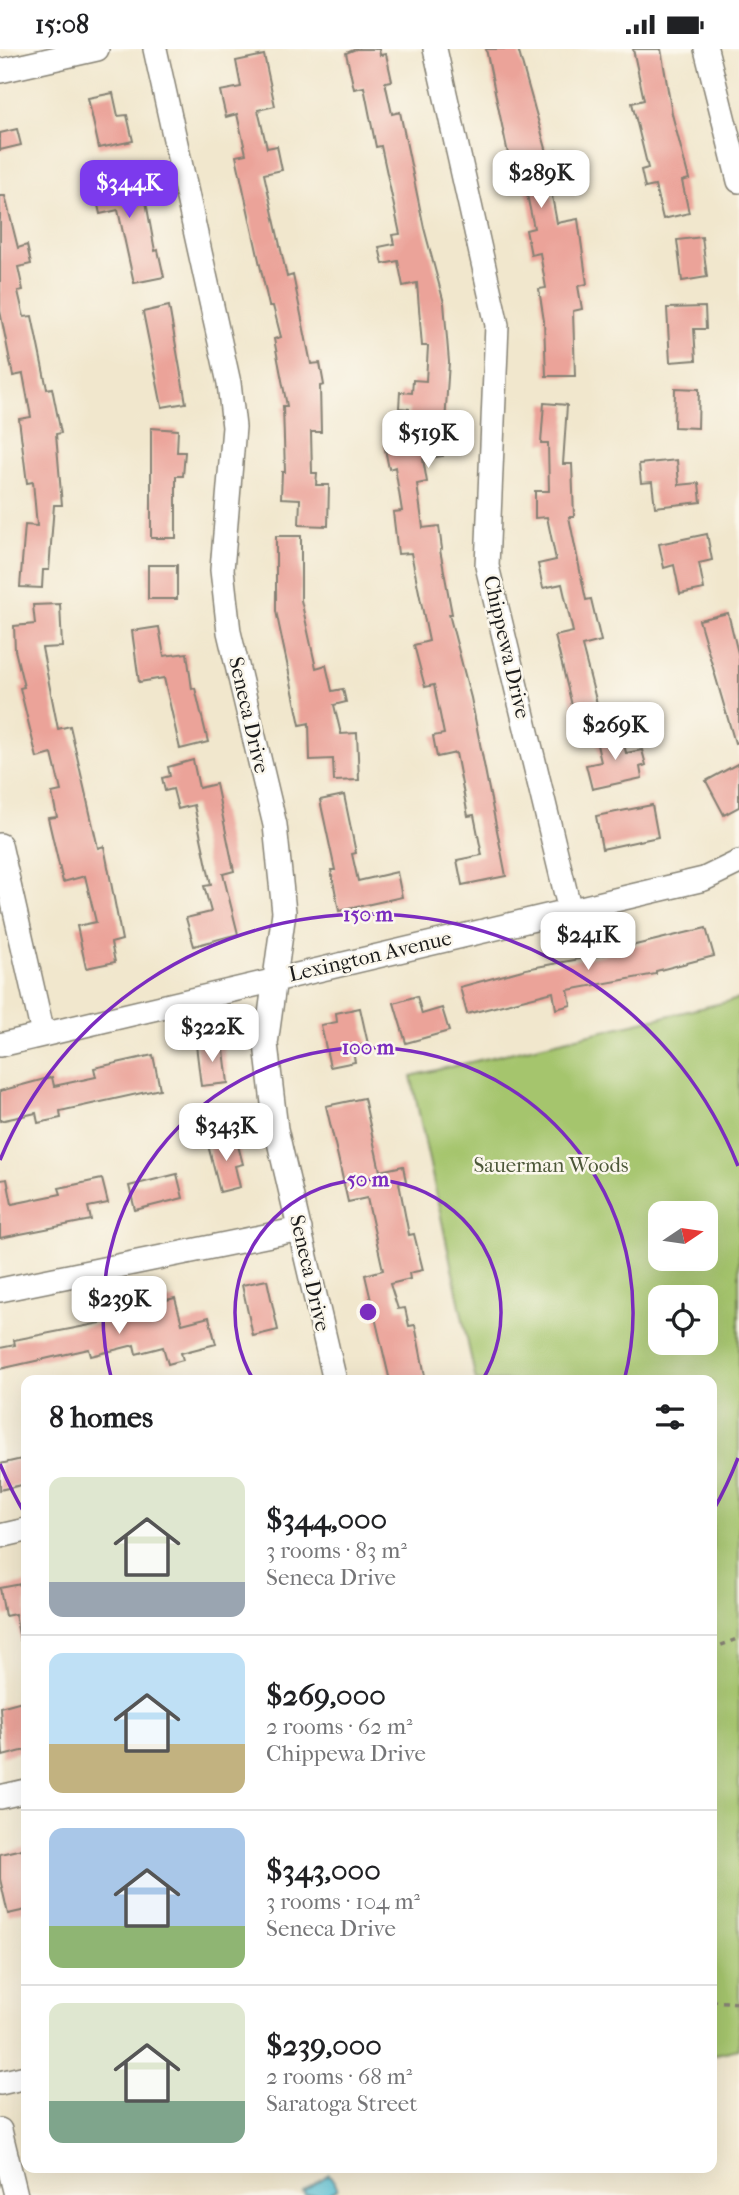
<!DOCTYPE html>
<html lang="en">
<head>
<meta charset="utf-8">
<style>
	:root { --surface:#fff; --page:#f2f2f2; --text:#202124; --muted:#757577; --line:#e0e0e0; --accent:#7c3aed }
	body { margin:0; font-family:"IM FELL French Canon",serif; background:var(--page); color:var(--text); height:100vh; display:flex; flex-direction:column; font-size:26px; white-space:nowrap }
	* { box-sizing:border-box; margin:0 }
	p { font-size:23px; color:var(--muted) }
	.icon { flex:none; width:38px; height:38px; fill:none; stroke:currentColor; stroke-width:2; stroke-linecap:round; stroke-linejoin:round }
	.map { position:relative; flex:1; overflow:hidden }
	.panel { position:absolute; left:21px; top:1326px; width:696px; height:798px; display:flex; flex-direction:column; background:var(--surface); border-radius:14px; box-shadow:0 7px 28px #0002 }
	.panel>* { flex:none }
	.needle { width:46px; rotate:77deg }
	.fabs { position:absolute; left:648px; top:1152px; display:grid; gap:14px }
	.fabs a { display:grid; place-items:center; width:70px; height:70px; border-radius:14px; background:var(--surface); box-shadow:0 7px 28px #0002; font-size:35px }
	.price { position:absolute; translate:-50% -60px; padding:0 16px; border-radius:14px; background:#fff; color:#222; font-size:23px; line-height:46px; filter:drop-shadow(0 2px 4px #0008) }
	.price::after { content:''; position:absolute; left:50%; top:42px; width:21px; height:16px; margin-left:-10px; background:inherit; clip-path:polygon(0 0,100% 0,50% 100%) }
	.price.on { background:var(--accent); color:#fff }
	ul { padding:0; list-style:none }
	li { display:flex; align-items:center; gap:21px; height:175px; padding:0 28px }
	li+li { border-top:2px solid var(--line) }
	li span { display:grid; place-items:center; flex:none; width:196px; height:140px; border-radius:14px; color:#555 }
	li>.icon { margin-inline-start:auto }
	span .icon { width:84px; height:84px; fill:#fffc; stroke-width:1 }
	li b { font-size:30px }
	h2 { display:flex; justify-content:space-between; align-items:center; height:84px; padding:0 28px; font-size:30px }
	.status { display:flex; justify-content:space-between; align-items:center; height:49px; padding:0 35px; background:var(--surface); direction:ltr }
	.status svg { height:19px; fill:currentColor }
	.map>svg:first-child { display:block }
	.green { fill:#a5c56d; stroke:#607044; stroke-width:2; fill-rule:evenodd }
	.water { fill:#5dc5d9; stroke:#3c707a; stroke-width:2 }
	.building { fill:#eba399 }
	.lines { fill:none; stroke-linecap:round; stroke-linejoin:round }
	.minor-casing { stroke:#868274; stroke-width:26 }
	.path { stroke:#868274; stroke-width:3.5; stroke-dasharray:5 5; stroke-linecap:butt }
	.minor { stroke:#fff; stroke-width:23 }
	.ring { fill:none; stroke:#7b2cbf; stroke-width:3.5 }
	.labels { text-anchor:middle; stroke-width:5; stroke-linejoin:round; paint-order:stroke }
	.street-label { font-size:21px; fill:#1c1c1c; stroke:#fbf7ec }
	.park-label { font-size:21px; fill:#4c5738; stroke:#fbf7ec }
	.centre { fill:#7b2cbf; stroke:#fbf7ec; stroke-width:3.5 }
	.ring-label { font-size:21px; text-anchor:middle; font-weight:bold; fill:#7b2cbf; stroke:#fbf7ec; stroke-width:5; stroke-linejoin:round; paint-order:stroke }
</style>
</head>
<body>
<div class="status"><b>15:08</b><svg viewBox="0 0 49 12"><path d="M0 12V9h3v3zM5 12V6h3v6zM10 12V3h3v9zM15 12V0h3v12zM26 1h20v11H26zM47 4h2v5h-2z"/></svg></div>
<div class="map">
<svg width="739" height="2146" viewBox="0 0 739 2146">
	<rect width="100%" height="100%" fill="#fbf7ec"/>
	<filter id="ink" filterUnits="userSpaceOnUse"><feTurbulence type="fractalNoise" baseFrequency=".0143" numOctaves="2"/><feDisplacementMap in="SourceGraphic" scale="14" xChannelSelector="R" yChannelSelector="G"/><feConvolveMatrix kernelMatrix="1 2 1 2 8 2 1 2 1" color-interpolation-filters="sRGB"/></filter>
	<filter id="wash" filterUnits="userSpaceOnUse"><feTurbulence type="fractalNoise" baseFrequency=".00686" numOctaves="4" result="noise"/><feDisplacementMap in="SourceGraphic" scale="28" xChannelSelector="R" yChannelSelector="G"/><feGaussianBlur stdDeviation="1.57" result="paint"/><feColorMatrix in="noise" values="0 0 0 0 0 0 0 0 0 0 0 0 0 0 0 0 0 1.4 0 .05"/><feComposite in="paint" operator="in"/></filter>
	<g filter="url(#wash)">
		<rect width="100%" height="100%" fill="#f1e7cd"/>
		<path class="green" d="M739 950V2000L712 2006V1332H476L411 1027ZM660 1164H705V1209H660ZM660 1248H705V1293H660Z"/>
		<path class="water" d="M329 2125 338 2139 327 2146H305L303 2143Z"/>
		<g id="blocks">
			<path class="building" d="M356 0H379L380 6 386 5 392 32 385 33 392 65 400 63 424 179 444 254 449 313 445 374H438L443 407 423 410 427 433 417 435 423 479 439 477 442 500 440 501 452 565H449L471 649 506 827 462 836 457 811 482 806 474 766 468 767 456 704 437 708 433 687 444 685 434 636 425 638 414 596 429 592 411 504 398 505 393 463 402 462 395 418 389 420 384 395 407 391 409 360 399 359 400 343 412 344 413 331 426 332 428 297H422L417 234 403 237 398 212 383 215 379 198 394 195 392 186 400 185 381 97 376 98 364 38 354 40 346 4Z
				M486 0H518L547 103 559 101 562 117 550 120 553 131H549L557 174 578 170 587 235 578 237 582 260 573 262 575 327H546L544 272 539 240 546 239 540 204 531 206 526 181 534 179 525 136 515 138Z
				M633 0H661L672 65 689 130 682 132 689 164 663 170 655 137 645 139 641 121 648 119 632 54 644 51Z
				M264 6 275 57 258 61 267 99 277 97 282 121 264 125 287 228 293 226 311 315 320 314 324 336 320 337 321 383H311L312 424H317L316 436H329L328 477 299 476 300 450 281 449 282 423H285L283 357H287L274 290 281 288 273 257H269L236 107 246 105 237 65 226 68 220 42 241 38 236 12Z
				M113 44 118 67 127 66 133 92 99 99 88 49Z
				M17 80 21 96 0 101V84Z
				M115 114 120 136 142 131 155 202 158 201 164 228 134 234 118 161 100 165 90 120Z
				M0 147H5L18 199 27 196 31 215 18 218 23 241 18 242 24 268 32 267 47 340 52 339 61 384 56 385 62 456H54L49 521H43L42 539 20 538 25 476 37 477 33 433 27 434 19 370 31 368 23 325 13 327 0 262Z
				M702 188 707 228 682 232 677 191Z
				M169 257 186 354 162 358 143 263Z
				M705 258 706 280H694L696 311 670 313 667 259Z
				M675 339 699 340 698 379 674 378Z
				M544 354 567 356 563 415H572L574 468H569L586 551 591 550 601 592 582 597 601 670 577 677 555 587 573 583 562 535 543 539 538 515 556 511 547 468 535 469V442H549L548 394H541Z
				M151 379 178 381 177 403H185L183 427H176V489H151Z
				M677 411 679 436 699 434 701 453 655 458 652 433 641 434 639 415Z
				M707 485 712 511 699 514 704 540 680 545 674 516 664 519 659 495Z
				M276 487H301V551L316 619 326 616 332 642 343 640 346 653 334 656 341 685 357 684 359 731 334 732 333 710 310 711 309 674 300 676 276 562Z
				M148 516H177V550H148Z
				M60 555 62 598 42 599 58 680 70 677 98 799 104 797 122 891 111 894 115 913 86 919 77 877 96 873 85 827 63 833 48 769 57 768 52 744 61 742 52 705 37 709 20 639 24 638 15 601 14 577 35 575 33 556Z
				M728 564 739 608V693L735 694 699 571Z
				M159 578 164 607 187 604 192 640 195 639 208 693 180 700 164 629 139 633 132 582Z
				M621 681 626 704 642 701 646 716 640 718 642 729 592 740 586 716 601 713 595 687Z
				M193 711 199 739 216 735 234 822 223 825 238 885 194 897 186 869 211 863 204 837 211 836 194 756 178 760 173 740 165 742 162 729 170 727 168 718Z
				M739 714V758L724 766 706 732Z
				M344 746 356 804 352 805 358 832 397 823 402 848 339 862 331 821H335L320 751Z
				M652 756 658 788 602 800 596 767Z
				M706 879 714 907 656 922V925L568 941 571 956 556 960 553 943 467 965 460 938 526 920 628 901 627 898Z
				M417 947 422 965 442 959 449 982 406 994 394 954Z
				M360 959 368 995 352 998 355 1013 330 1018 321 976 337 973 336 964Z
				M223 993 228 1034 201 1037 196 996Z
				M153 1006 160 1040 60 1062 61 1069 38 1074 36 1064 0 1072V1042L52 1028 54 1037 96 1028 94 1019Z
				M364 1049 380 1122 403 1117 406 1133 399 1134 409 1186 414 1185 423 1221 409 1224 410 1230 390 1235 398 1260 405 1259 409 1277 415 1276 426 1332H390L365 1226 383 1221 367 1149 348 1153 338 1108 326 1057Z
				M236 1089 243 1115 235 1117 240 1138 220 1143 208 1096Z
				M177 1125 183 1149 135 1161 129 1137Z
				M7 1130 12 1155 61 1145 59 1139 102 1130 108 1154 88 1158 91 1171 0 1189V1131Z
				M267 1231 278 1281 253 1287 242 1236Z
				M175 1249 182 1275 209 1268 216 1295 181 1304 183 1311 168 1315 163 1298 136 1305 134 1296 91 1307 89 1300 0 1320V1299L15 1296 14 1291 116 1271 114 1263Z
				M26 1409V1435L0 1441V1415Z
				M26 1534V1591H20L15 1565 5 1567 0 1539Z
				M26 1651V1701L3 1707 0 1658Z
				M26 1799V1861L8 1865 0 1830V1805Z"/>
		</g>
	</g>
	<g filter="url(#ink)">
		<use href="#blocks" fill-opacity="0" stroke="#868274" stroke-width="2"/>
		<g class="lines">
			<defs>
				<path id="minor" d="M155 0 229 334 234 378 222 521 229 583 275 776 284 863 266 995 276 1080 335 1332
					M435 0 497 276 487 517 570 862
					M706 0 739 132
					M0 22 97 0
					M0 796 43 985
					M0 996 704 830 739 813
					M0 1241 300 1180
					M0 1487 26 1481
					M0 1748 26 1742
					M0 2034 26 2028
					M0 2081 16 2146"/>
			</defs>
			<use href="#minor" class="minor-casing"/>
			<path class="path" d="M712 1600 739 1589
				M712 1952 739 1954"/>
			<use href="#minor" class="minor"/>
		</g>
	</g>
	<g class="ring">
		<path d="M254 1332A133 133 0 1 1 482 1332"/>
		<path d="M112 1332A265 265 0 1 1 624 1332"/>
		<path d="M738 1409A398 398 0 0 1 713 1462M25 1465A398 398 0 0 1 0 1415M0 1111A398 398 0 0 1 738 1117"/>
	</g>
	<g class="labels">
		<g class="street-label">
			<text transform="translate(507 598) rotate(77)" y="7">Chippewa Drive</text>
			<text transform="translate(249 666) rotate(77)" y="7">Seneca Drive</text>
			<text transform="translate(370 907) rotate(-13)" y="7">Lexington Avenue</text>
			<text transform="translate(310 1224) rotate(77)" y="7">Seneca Drive</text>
		</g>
		<g class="park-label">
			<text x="551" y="1123">Sauerman Woods</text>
		</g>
	</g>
	<circle cx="368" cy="1263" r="10" class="centre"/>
	<g class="ring-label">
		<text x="368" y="872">150 m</text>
		<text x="368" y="1005">100 m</text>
		<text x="368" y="1137">50 m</text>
	</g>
</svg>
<div class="fabs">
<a><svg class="needle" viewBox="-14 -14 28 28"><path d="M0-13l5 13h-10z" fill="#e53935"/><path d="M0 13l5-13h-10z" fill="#757577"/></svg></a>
<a><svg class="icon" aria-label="locate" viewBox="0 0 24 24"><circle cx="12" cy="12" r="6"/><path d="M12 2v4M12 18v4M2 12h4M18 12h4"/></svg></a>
</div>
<b class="price" style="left:541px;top:161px">$289K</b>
<b class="price on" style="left:129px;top:171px">$344K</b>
<b class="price" style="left:428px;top:421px">$519K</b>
<b class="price" style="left:615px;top:713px">$269K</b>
<b class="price" style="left:588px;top:923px">$241K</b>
<b class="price" style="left:212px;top:1015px">$322K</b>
<b class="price" style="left:226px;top:1114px">$343K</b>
<b class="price" style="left:119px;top:1287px">$239K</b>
<section class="panel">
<h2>8 homes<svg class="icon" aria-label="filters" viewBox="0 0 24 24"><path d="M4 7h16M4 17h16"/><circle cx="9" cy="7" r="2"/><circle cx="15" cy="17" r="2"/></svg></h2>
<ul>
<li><span style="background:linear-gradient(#dfe7d0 75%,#9aa5b1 0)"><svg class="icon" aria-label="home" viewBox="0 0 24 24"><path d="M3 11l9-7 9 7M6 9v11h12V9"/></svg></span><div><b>$344,000</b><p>3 rooms · 83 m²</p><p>Seneca Drive</p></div></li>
<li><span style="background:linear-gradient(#bfe0f5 65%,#c2b280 0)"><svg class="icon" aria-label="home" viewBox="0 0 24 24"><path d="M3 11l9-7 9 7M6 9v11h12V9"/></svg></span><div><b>$269,000</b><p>2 rooms · 62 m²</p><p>Chippewa Drive</p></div></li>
<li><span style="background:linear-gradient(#a9c7e8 70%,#8fb573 0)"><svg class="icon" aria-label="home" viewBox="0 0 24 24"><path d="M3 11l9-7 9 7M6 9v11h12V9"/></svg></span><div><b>$343,000</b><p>3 rooms · 104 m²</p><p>Seneca Drive</p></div></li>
<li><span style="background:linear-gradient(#dfe7d0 70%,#7fa58c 0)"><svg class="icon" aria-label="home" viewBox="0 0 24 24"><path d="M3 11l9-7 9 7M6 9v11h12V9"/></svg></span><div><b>$239,000</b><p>2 rooms · 68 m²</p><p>Saratoga Street</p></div></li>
</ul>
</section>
</div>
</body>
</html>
